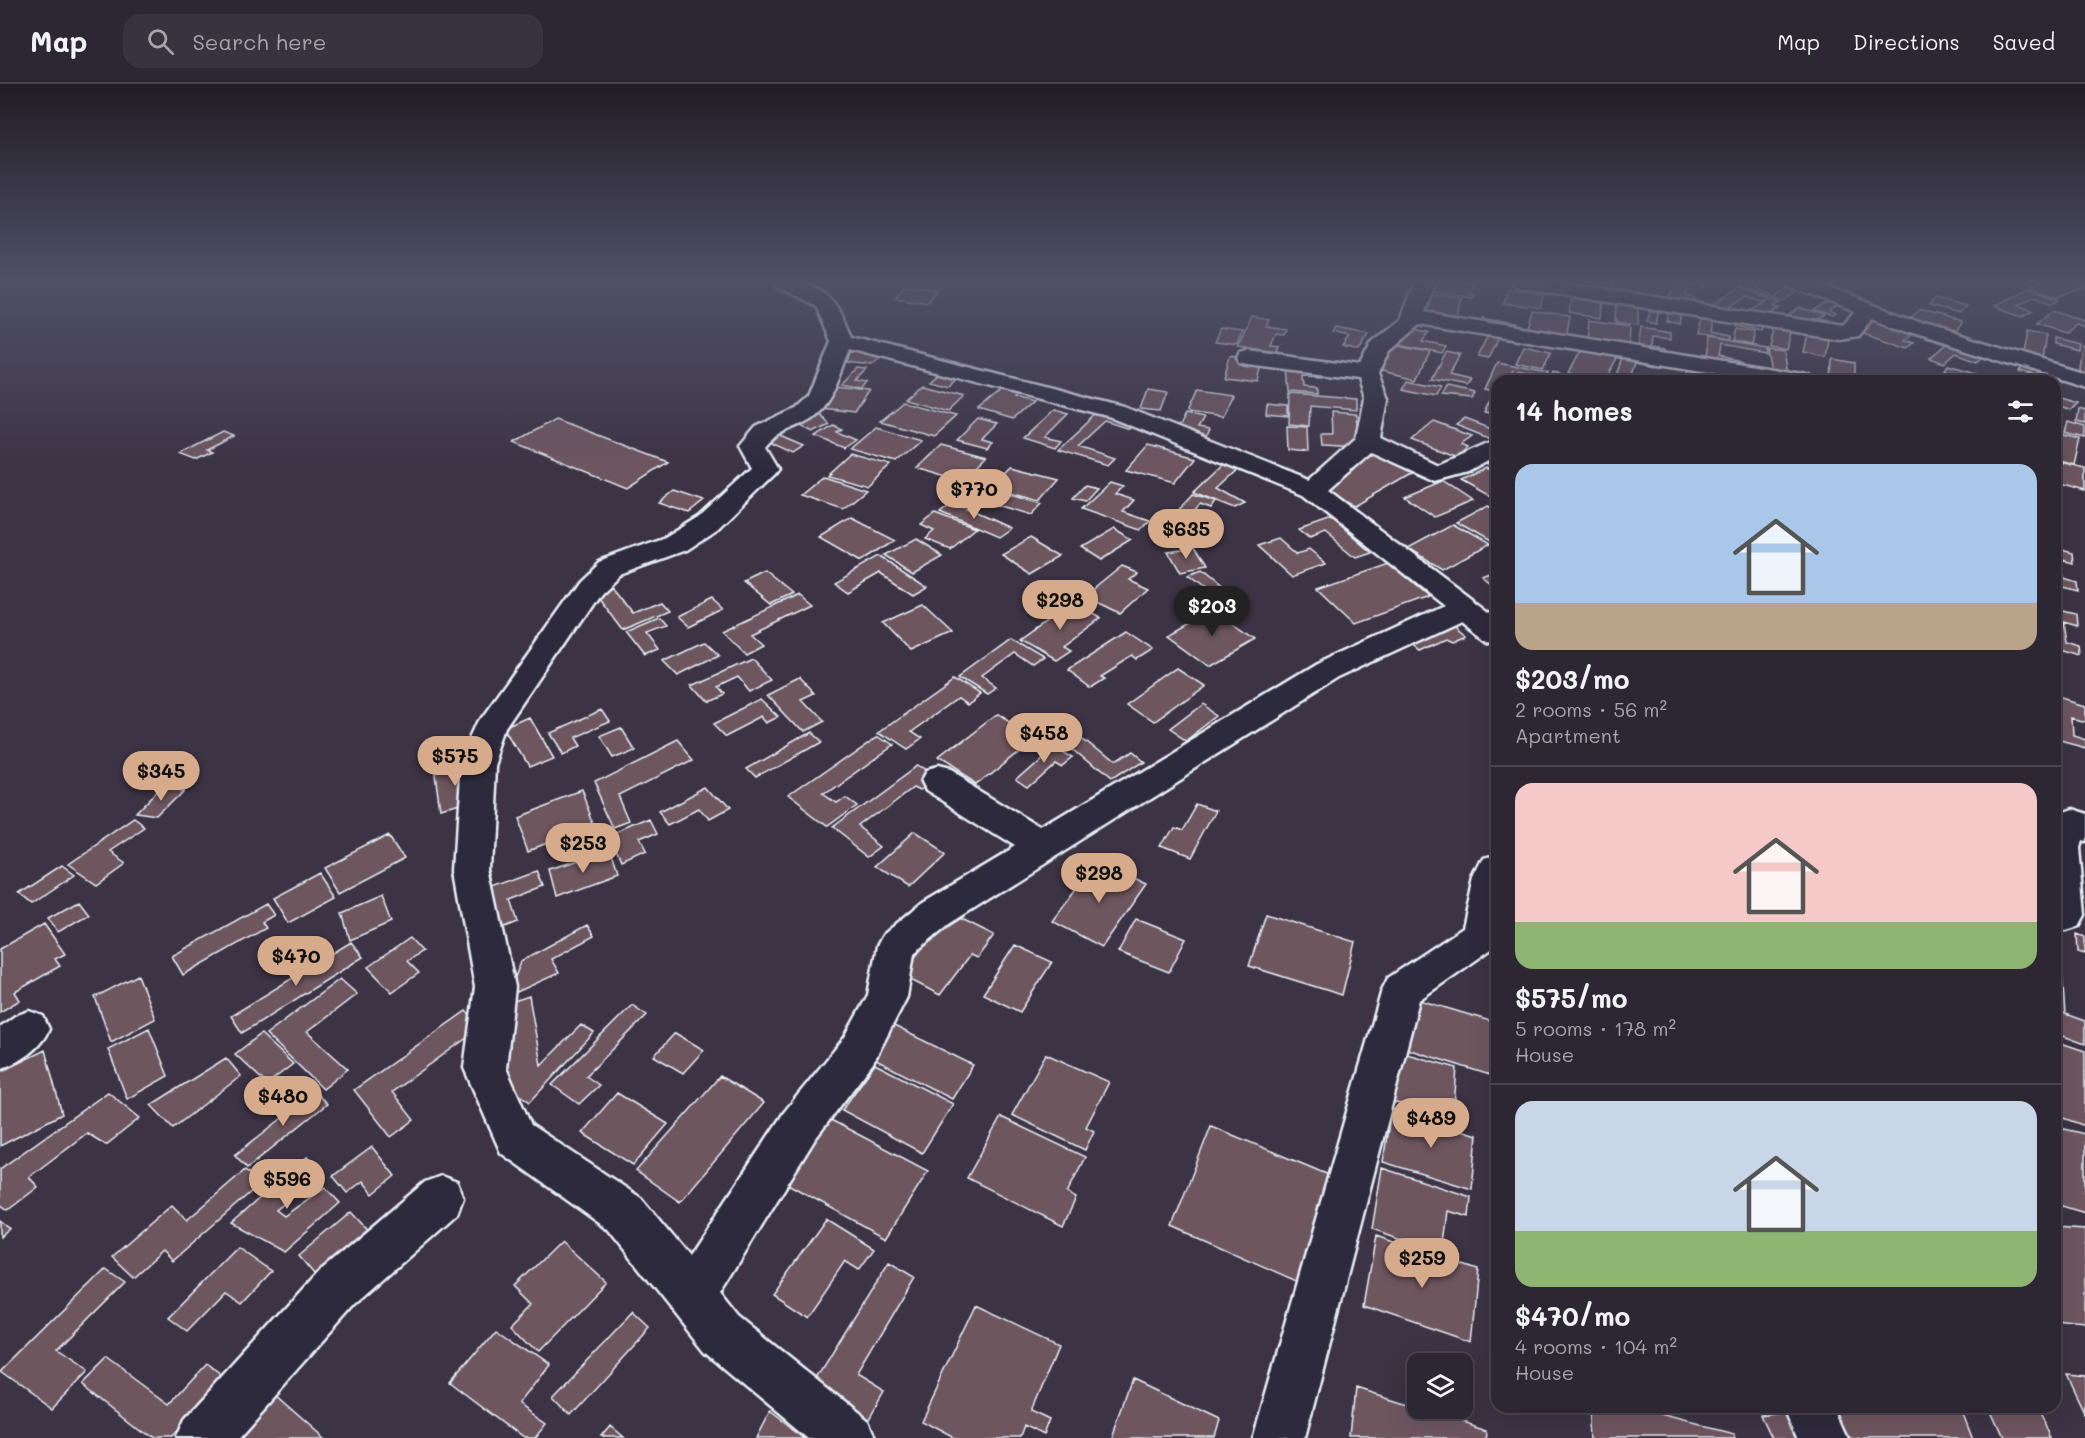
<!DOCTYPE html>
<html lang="en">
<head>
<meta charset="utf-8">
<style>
	:root { --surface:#2d2633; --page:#39323f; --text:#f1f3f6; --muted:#a7a5ac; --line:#48434e; --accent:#d6ab8b }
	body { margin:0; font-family:Mali,sans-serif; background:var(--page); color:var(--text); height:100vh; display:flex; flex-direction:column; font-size:22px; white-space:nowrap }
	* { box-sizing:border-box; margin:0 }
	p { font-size:20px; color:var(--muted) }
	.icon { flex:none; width:33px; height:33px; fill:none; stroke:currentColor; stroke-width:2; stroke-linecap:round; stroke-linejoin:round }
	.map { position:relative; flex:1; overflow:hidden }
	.side { position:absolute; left:1491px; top:291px; width:570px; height:1038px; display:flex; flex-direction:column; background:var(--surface); border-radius:18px; box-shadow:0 6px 24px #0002,0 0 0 2px var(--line) }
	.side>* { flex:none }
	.tools { position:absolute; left:1407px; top:1269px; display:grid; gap:12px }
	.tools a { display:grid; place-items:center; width:66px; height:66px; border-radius:12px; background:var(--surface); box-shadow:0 6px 24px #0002,0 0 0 2px var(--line); font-size:30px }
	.price { position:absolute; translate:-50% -51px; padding:0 14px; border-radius:21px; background:var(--accent); color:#111; font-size:20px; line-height:39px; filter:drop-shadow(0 2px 3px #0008) }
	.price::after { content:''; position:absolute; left:50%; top:36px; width:18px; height:14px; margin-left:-9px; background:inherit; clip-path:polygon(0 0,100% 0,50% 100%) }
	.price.active { background:#222; color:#fff }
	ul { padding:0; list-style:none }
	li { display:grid; align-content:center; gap:12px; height:318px; padding:0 24px }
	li+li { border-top:2px solid var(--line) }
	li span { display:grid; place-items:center; height:186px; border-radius:18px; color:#555 }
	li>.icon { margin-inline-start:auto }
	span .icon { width:108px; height:108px; fill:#fffc; stroke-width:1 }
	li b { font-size:26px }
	h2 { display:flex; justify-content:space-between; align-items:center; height:72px; padding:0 24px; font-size:26px }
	header { display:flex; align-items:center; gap:36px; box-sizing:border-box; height:84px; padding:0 30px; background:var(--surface); border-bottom:2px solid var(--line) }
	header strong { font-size:28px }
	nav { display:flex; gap:33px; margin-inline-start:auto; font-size:21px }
	.search { width:420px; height:54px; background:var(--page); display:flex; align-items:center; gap:15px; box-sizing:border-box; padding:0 21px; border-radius:18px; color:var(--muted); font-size:22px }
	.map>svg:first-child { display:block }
	.building { fill:#6e575f; stroke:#e8f1f8; stroke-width:1.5 }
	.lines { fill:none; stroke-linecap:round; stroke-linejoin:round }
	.minor-casing { stroke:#e8f1f8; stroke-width:5 }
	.minor { fill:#2f2a3d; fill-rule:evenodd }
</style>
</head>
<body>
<header>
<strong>Map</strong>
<div class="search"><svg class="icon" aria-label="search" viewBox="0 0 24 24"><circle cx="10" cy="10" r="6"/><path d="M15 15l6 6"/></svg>Search here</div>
<nav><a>Map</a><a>Directions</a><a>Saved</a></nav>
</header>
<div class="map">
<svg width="2085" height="1354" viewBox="0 0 2085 1354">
	<rect width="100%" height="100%" fill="#3c3344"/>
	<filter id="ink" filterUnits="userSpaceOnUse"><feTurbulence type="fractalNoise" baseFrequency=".0167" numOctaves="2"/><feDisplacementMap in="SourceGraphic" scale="12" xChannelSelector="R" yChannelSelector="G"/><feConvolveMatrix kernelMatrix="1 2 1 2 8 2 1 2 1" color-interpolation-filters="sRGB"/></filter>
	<g filter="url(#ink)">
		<path class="building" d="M1438 198H1472L1469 208 1474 209 1472 213 1434 207Z
			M1599 198H1609L1615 199 1611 207 1596 204Z
			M1678 198H1710L1707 203 1693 200 1686 212 1695 214 1692 219 1669 214Z
			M1748 198H1766L1755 205 1773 211 1770 213 1739 203Z
			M1812 198H1852L1855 199 1846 202 1839 198 1825 203Z
			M2046 198H2073L2085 205 2056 213 2030 202Z
			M905 201 938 206 927 218 895 213Z
			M1793 201 1804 204 1785 217 1774 214Z
			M1507 204 1544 210 1541 224 1503 219Z
			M1739 204 1768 214 1763 218 1747 213 1728 224 1715 220Z
			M2028 204 2060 215 2053 219 2034 212 2019 220 2034 226 2023 232 1994 222Z
			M1429 209 1462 214 1457 236 1423 231Z
			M1571 214 1604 219 1602 234 1569 229Z
			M1935 214 1966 222 1959 230 1929 222Z
			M1771 215 1781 218 1775 222 1781 224 1768 232 1748 229Z
			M1617 216 1638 219V241L1616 238Z
			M1833 217 1842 220 1828 228 1836 231 1832 233 1814 227Z
			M1670 222 1694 226 1692 233 1682 231 1680 240 1667 237Z
			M1651 224 1659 225 1656 239 1647 237Z
			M1800 224 1824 232 1811 240 1784 235Z
			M1918 226 1961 238 1951 251 1907 238Z
			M2054 226 2085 236V242L2076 239 2064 249 2037 240Z
			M1532 227 1570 233 1566 254 1526 247Z
			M1702 227 1713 233 1710 249 1729 253 1728 257 1696 251Z
			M1869 232 1916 248 1905 256 1914 259 1908 264 1857 247 1868 239 1862 237Z
			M1252 233 1269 236 1266 242 1286 245 1284 251 1276 250 1271 262 1279 263 1277 269 1238 263Z
			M1739 233 1765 239 1761 248 1735 242Z
			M1483 234 1515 240 1514 245 1481 238Z
			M1589 236 1630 242 1629 263 1587 257Z
			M1775 239 1791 243 1786 265 1769 262Z
			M1641 243 1670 248V254L1653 252 1652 262 1665 264 1664 269 1638 265Z
			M1336 244 1369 250 1359 267 1343 263 1350 253 1333 249Z
			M1410 244 1429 248 1423 257 1446 262 1442 269 1399 260Z
			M1221 245 1242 248 1237 261 1215 258Z
			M1735 245 1754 248 1751 261 1732 257Z
			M1808 245 1829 249 1825 273 1803 268Z
			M1490 247 1508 251 1506 256 1498 254 1488 275 1477 273Z
			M2027 247 2046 251 2041 281 2022 276Z
			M1707 254 1765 264V269L1720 261 1718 272 1741 277V282L1705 275Z
			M2053 254 2078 260 2077 266 2053 260Z
			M1948 259 1985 271 1978 277 1956 269 1945 279 1931 274Z
			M1392 260 1430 267 1417 295 1377 286Z
			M2081 261 2085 262V293L2077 291Z
			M853 263 888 271 872 282 848 279Z
			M1523 263 1551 269 1543 286 1515 280Z
			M1582 264 1618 273 1605 297 1568 290Z
			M1766 264 1783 266 1787 289 1770 286Z
			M1446 268 1460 271 1449 291 1470 296 1466 302 1432 295Z
			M1625 269 1659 277 1657 282 1637 278 1632 292 1657 297 1616 294Z
			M1230 272 1263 276 1258 297 1224 293Z
			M1832 275 1854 279V297H1831Z
			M1497 279 1548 289 1547 294 1513 287 1509 297H1497V308L1485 305Z
			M1689 279 1710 283 1707 297H1685Z
			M1948 281 1988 292 1984 297 1945 286Z
			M2022 283 2061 293 2059 298 2020 288Z
			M944 284 962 289 948 302 929 297Z
			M1288 284 1321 286 1322 293 1303 292 1304 303 1317 304V310L1290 308Z
			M858 285 867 286 857 297 867 299 862 305 842 301Z
			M1553 289 1589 297H1548Z
			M1926 289 1962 297H1938L1926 294Z
			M1672 290 1685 293 1683 297H1669Z
			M1408 296 1441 303 1436 312 1403 305Z
			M922 301 964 312 948 327 906 315Z
			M836 303 869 307 854 329 820 325Z
			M1446 303 1475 309 1472 315 1441 312Z
			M1148 305 1168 308 1161 327 1141 325Z
			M1003 306 1017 311 1014 313 1032 318 1012 336 979 326Z
			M1197 306 1231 311 1221 333 1187 328Z
			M1290 310 1356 315V326L1310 322 1309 342 1289 340Z
			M1492 312 1497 314 1495 331 1484 329Z
			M2055 313 2076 319 2069 326 2055 321Z
			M903 318 956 332 934 352 880 337Z
			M1267 320 1288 322V332L1266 330Z
			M2078 325 2085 327V340L2076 338Z
			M1053 326 1068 330 1045 353 1061 357 1055 364 1023 354Z
			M1099 328 1135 339 1129 345 1105 337 1078 362 1115 374 1108 381 1058 366Z
			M1331 328 1356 330 1359 363 1322 361 1321 350H1332Z
			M819 330 829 340 813 348 792 338Z
			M1185 330 1203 334 1197 344 1209 346 1205 355 1175 350Z
			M555 335 668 378 628 404 514 358Z
			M978 335 997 340 982 355 993 358 987 364 957 356Z
			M1464 335 1488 344 1492 341 1497 343V353L1493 356 1456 341Z
			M1434 338 1472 352 1461 360 1468 363 1457 373 1412 356Z
			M2068 338 2085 343V354L2065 349Z
			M833 341 842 345 837 348 856 356 844 364 816 352Z
			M1287 342 1307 343 1308 368 1288 366Z
			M876 343 921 356 896 378 850 365Z
			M223 348 234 352 207 366 212 368 196 376 180 370Z
			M2056 349 2080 355 2074 381 2055 376Z
			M776 350 804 362 793 369 765 356Z
			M941 361 986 373 962 397 917 384Z
			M1148 361 1195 374 1175 399 1126 386Z
			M1377 367 1417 386 1355 422 1336 414 1326 399Z
			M850 370 891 381 868 402 827 391Z
			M1497 370V386L1482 378Z
			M2055 377 2085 384V407L2055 399Z
			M1226 378 1241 383 1218 404 1245 419 1235 424 1194 408Z
			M1012 382 1059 394 1040 416 992 403Z
			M1486 384 1497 390V414L1495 415 1461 396Z
			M823 392 866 406 843 425 800 411Z
			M1443 397 1473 417 1435 433 1405 413Z
			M1110 398 1123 402 1115 410 1134 416 1123 428 1150 437 1141 446 1081 425Z
			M1085 401 1097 404 1085 417 1073 414Z
			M995 405 1042 419 1031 431 984 417Z
			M674 407 704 417 689 429 659 419Z
			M1193 410 1216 417 1211 424 1200 420 1187 435 1193 437 1186 443 1168 438Z
			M953 419 1009 444 996 453 940 429Z
			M1488 422 1497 427V455L1491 459 1456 439Z
			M935 430 974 445 950 465 925 455 934 447 921 441Z
			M852 434 895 456 863 477 821 453Z
			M1331 435 1370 468 1355 473 1326 449 1310 455 1299 446Z
			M1453 441 1488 461 1442 486 1408 465Z
			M1114 445 1133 456 1099 477 1080 465Z
			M1031 453 1063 472 1032 490 1001 470Z
			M1281 454 1298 469 1309 465 1326 479 1292 491 1259 461Z
			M916 455 942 471 912 488 886 471Z
			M2055 463 2074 468 2075 478 2064 475V493L2077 497 2078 506 2055 500Z
			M1193 464 1205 484 1180 489 1168 468Z
			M881 472 927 502 913 510 881 489 848 508 834 498Z
			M1388 479 1428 513 1356 539 1318 503Z
			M1122 482 1137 488 1128 495 1148 504 1120 529 1085 512Z
			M1200 488 1222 506 1210 511 1187 493Z
			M765 489 792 511 771 521 744 499Z
			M1497 489V505L1483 494Z
			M611 501 633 529 660 518 668 527 623 546 594 508Z
			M798 511 810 521 750 550 761 560 744 569 722 547Z
			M712 516 723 526 688 543 677 533Z
			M1073 519 1101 534 1062 563 1069 567 1054 577 1020 557Z
			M923 521 953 549 911 568 883 539Z
			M2055 525 2076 530 2077 542 2064 538 2067 558 2081 562 2082 572 2055 564Z
			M1214 526 1255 555 1210 581 1169 551Z
			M659 534 666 542 647 549 660 566 645 572 626 548Z
			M1452 540 1466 551 1452 557 1446 554 1420 566 1410 558Z
			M1126 548 1153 566 1137 576 1132 572 1100 592 1104 594 1090 603 1067 586Z
			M1011 556 1043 575 1033 582 1015 570 982 594 996 604 987 610 960 593Z
			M704 558 718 571 678 591 664 577Z
			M751 574 772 596 749 607 737 593 716 603 722 610 706 617 692 601Z
			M1178 584 1204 601 1153 638 1127 620Z
			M955 593 980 609 968 618 959 612 909 648 920 655 906 665 879 647Z
			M800 595 816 612 803 618 822 638 803 648 768 611Z
			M2055 611 2085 620V636L2071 632 2072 651 2085 655V664L2055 656Z
			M762 615 781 633 769 639 764 633 727 652 714 639Z
			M1201 620 1219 632 1186 657 1168 645Z
			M602 625 610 637 570 654 575 662 561 669 548 649Z
			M996 631 1033 654 975 701 937 677Z
			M530 634 552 672 527 682 505 645Z
			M621 643 634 664 612 673 599 652Z
			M809 649 819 658 755 694 746 685Z
			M878 650 892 660 823 709 836 718 845 712 857 721 827 743 788 713Z
			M1080 653 1113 680 1130 669 1141 678 1110 698 1066 660Z
			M678 657 694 676 620 713 631 739 615 745 594 699Z
			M1053 661 1073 673 1063 681 1056 677 1029 701 1017 693Z
			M469 676 475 720 441 730 435 685Z
			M916 682 935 695 919 706 913 703 860 743 884 762 869 773 832 744Z
			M164 701 186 705 157 734 135 731Z
			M708 703 728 726 708 737 699 725 670 740 660 728Z
			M582 707 596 741 528 767 515 732Z
			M1197 720 1216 727 1190 775 1162 764 1174 743 1182 746Z
			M133 736 144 744 108 768 124 779 96 799 68 780Z
			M651 736 658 750 639 758 645 770 621 781 609 754Z
			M598 748 602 760 565 774 561 762Z
			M915 749 945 768 908 803 877 783Z
			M390 751 405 774 340 808 325 784Z
			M609 767 617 792 557 814 550 787Z
			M1097 777 1146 800 1102 863 1052 837Z
			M62 782 74 791 31 820 19 810Z
			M539 787 545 803 511 816 518 838 495 847 484 807Z
			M320 789 336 813 288 839 273 814Z
			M381 812 391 838 350 856 342 829Z
			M79 817 89 830 58 848 48 834Z
			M266 820 274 831 262 838 266 844 183 891 172 872Z
			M950 829 994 851 977 874 970 871 940 911 901 891Z
			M1266 830 1355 858 1342 911 1249 882Z
			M1136 835 1186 855 1169 888 1118 868Z
			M44 840 65 870 55 875 60 882 15 908 20 916 0 928V865Z
			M587 841 594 852 551 875 559 889 508 912 521 877Z
			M2077 850 2085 853V870L2078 868Z
			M410 854 422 867 407 877 419 889 392 908 368 883Z
			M351 858 363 873 242 949 231 932Z
			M1015 861 1052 878 1020 928 983 910Z
			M2055 873 2061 875 2065 930 2085 937V960L2055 949Z
			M138 891 155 935 111 958 95 913Z
			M340 895 357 910 307 948 348 985 323 1005 266 950Z
			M529 912 541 981 581 941 594 949 530 1018 508 1002 496 923Z
			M1416 915 1497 939 1493 992 1407 965Z
			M632 921 647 931 586 992 599 1001 579 1020 552 1001Z
			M466 927 482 943 392 1008 414 1036 391 1053 354 1006Z
			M892 941 973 981 952 1015 870 973Z
			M149 944 168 992 127 1015 108 965Z
			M675 949 704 966 683 989 654 972Z
			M261 950 293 980 267 1000 235 970Z
			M2055 957 2085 967V1042L2055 1031Z
			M45 966 62 1030 0 1062V988Z
			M1396 967 1457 984 1453 1035 1389 1017Z
			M1046 970 1109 998 1086 1043 1094 1047 1085 1066 1012 1031Z
			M226 974 241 992 173 1044 151 1021Z
			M875 980 953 1020 922 1069 842 1026Z
			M720 992 764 1019 680 1118 636 1087Z
			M310 1003 327 1020 247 1084 235 1071 295 1024 290 1018Z
			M108 1008 140 1034 106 1061 87 1049 29 1093 38 1103 8 1126 0 1120V1085Z
			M617 1009 668 1040 633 1081 582 1049Z
			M1391 1025 1477 1051 1472 1105 1383 1078Z
			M1001 1033 1085 1073 1067 1109 1076 1114 1063 1142 967 1094Z
			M829 1035 928 1087 886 1154 784 1098Z
			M1211 1042 1341 1096 1310 1203 1172 1142Z
			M2055 1043 2085 1050V1129L2055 1120Z
			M372 1063 395 1092 373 1110 363 1097 347 1109 333 1092Z
			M307 1073 320 1091 276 1126 284 1132 325 1103 340 1119 284 1168 231 1139Z
			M1382 1084 1471 1113 1469 1133 1448 1127 1443 1169 1372 1145Z
			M245 1086 261 1099 172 1177 162 1167 133 1193 112 1173 172 1121 187 1136Z
			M351 1128 375 1154 357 1170 349 1161 314 1190 299 1172Z
			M826 1135 874 1165 859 1186 845 1177 807 1233 772 1210Z
			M0 1137 10 1145 0 1153Z
			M2055 1143 2085 1145V1244L2055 1241Z
			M1376 1152 1478 1186 1471 1258 1364 1221Z
			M561 1157 606 1198 538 1268 512 1241 533 1220 515 1202Z
			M237 1163 271 1187 242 1218 226 1207 187 1247 168 1233Z
			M889 1178 914 1193 856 1291 884 1308 865 1341 810 1306Z
			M106 1185 125 1198 56 1267 87 1288 52 1324 2 1288Z
			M976 1221 1059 1260 1031 1328 1050 1337 1044 1353 1024 1343 1020 1354H953L921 1337Z
			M633 1228 650 1244 571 1331 553 1312Z
			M496 1244 549 1281 519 1320 547 1339 535 1354H523L450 1299Z
			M108 1275 169 1320 205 1281 225 1296 171 1354H152L83 1300Z
			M2066 1290 2085 1292V1330Z
			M1133 1296 1219 1337 1214 1354H1112Z
			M1356 1304 1487 1345 1486 1354H1351Z
			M273 1309 324 1354H229Z
			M1593 1323H1653L1654 1330 1732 1350V1354H1595Z
			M1833 1323H1961L1973 1354H1864L1842 1351Z
			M1988 1323H2037L2052 1354H2002Z
			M770 1327 805 1354H756Z
			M1792 1327 1806 1354H1774L1763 1331Z
			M610 1343 623 1354H601Z"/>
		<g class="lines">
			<defs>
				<path id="minor" d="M774 198C819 195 836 212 851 253L1125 323 1309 396 1356 354 1364 314 1358 295 1249 281 1241 279 1238 274 1241 269 1249 267 1360 282 1372 259 1400 236 1414 198H1434L1424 228 1802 290 1810 292 1813 297H1762L1420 240 1389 267 1378 290 1388 314 1381 354 1438 381 1497 355V372L1468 388 1435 397 1371 368 1328 406 1497 534V558L1487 556 1462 537 1339 594 949 840 914 869 907 913 873 979 815 1055 720 1209 739 1233 867 1336 875 1354H809L705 1267 609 1146 501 1069 464 984 475 903 454 785 461 679 481 635 580 496 599 478 665 454 699 433 752 384 740 362 756 343 796 324 809 312 831 257 816 222 777 202ZM850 266 1109 333 1303 411 1444 522 1317 580 1043 746 949 689 937 686 925 689 920 698 925 707 1015 763 923 818 883 851 877 862 868 911 845 953 785 1027 689 1172 641 1114 531 1041 506 984 515 903 490 785 495 679 507 645 600 508 619 490 685 466 717 445 774 390 778 385 765 363C777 347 796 345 812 334 834 319 840 289 850 266Z
					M1512 198H1557L1843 242 1856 228 1790 202 1787 198H1814L1924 240 2085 289V303L1910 248 1872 234 1858 252 1839 255 1522 204 1515 202Z
					M2069 725 2085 730V758L2081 757 2079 764 2085 831 2079 842 2066 846 2055 845V732L2057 729Z
					M1497 772V857L1493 864 1419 916 1305 1354H1253L1382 906 1388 894 1463 844 1474 796 1484 776Z
					M29 927 43 932 49 945C40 965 20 978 0 985V943L15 932Z
					M441 1092 457 1098 463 1114 457 1130 354 1221 236 1354H176L184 1336 320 1187 425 1098Z
					M1786 1323H1837L1851 1354H1799Z"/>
			</defs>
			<use href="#minor" class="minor-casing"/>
			<use href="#minor" class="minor"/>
		</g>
	</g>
	<linearGradient id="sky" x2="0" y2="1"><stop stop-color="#211c25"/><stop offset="0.51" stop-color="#505067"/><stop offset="1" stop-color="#505067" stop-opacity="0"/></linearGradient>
	<rect width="2085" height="387" fill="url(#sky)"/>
</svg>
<div class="tools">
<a><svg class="icon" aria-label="layers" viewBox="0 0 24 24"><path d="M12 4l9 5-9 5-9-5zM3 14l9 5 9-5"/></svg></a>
</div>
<b class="price" style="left:974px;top:436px">$770</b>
<b class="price" style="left:1186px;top:476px">$635</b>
<b class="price" style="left:1060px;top:547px">$298</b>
<b class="price active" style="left:1212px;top:553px">$203</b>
<b class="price" style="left:1044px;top:680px">$458</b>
<b class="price" style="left:455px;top:703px">$575</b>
<b class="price" style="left:161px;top:718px">$345</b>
<b class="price" style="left:583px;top:790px">$253</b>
<b class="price" style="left:1099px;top:820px">$298</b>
<b class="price" style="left:296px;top:903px">$470</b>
<b class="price" style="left:283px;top:1043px">$480</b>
<b class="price" style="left:1431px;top:1065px">$489</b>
<b class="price" style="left:287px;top:1126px">$596</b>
<b class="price" style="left:1422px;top:1205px">$259</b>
<section class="side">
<h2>14 homes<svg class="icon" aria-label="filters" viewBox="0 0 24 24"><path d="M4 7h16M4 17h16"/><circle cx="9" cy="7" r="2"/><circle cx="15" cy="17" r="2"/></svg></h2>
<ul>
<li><span style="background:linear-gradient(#a9c7e8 75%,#b9a48a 0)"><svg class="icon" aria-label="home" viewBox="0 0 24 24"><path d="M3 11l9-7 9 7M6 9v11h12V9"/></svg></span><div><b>$203/mo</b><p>2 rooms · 56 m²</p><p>Apartment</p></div></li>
<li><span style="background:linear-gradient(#f6c9c9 75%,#8fb573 0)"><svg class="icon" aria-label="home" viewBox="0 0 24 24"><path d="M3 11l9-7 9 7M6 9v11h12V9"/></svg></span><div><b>$575/mo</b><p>5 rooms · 178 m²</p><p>House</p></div></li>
<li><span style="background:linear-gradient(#c9d6e8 70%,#8fb573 0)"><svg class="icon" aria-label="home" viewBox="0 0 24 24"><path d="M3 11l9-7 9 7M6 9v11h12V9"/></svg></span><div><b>$470/mo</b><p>4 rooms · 104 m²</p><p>House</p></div></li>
</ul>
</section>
</div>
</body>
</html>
